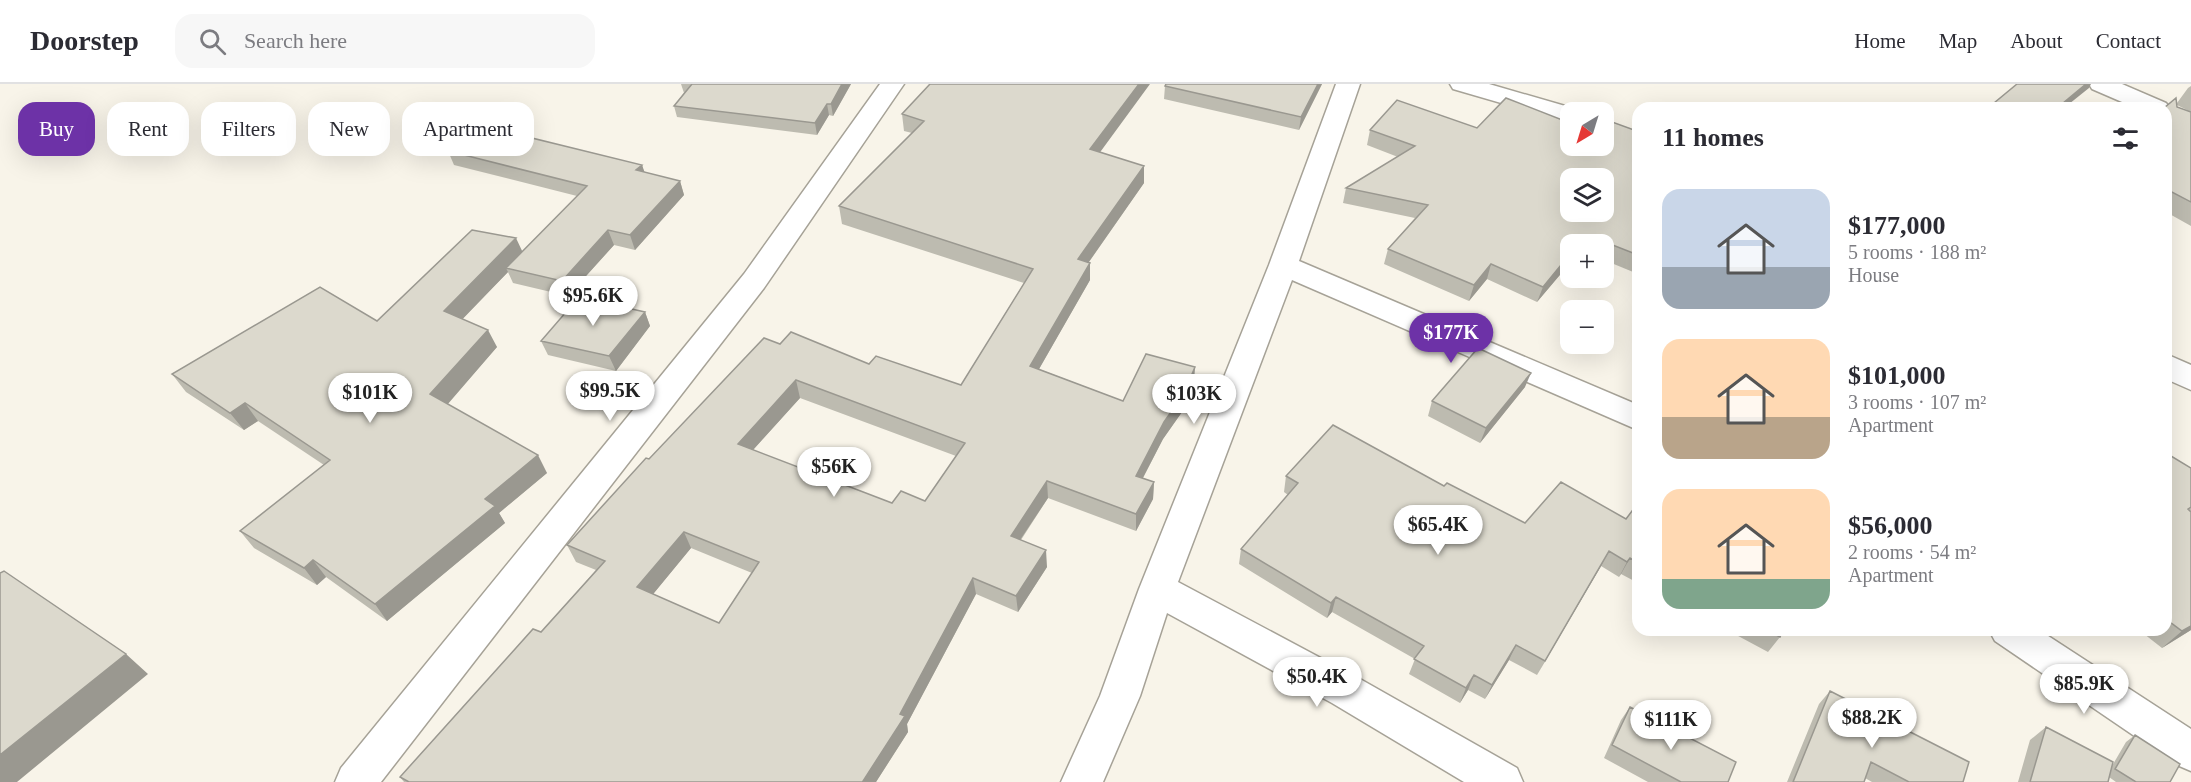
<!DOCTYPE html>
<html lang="en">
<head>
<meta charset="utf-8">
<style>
	:root { --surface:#fff; --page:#f7f7f7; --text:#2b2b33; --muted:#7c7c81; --line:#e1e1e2; --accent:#6d32a7 }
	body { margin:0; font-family:Georgia,serif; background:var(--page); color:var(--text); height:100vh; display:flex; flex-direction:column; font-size:22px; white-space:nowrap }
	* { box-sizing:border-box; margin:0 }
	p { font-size:20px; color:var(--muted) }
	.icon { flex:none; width:33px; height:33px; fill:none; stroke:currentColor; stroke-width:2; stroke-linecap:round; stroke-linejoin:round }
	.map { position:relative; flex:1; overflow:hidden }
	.drawer { position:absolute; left:1632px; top:18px; width:540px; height:534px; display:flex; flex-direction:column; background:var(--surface); border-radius:18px; box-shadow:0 6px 24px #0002 }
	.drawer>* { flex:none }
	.banner { position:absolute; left:18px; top:18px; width:570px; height:54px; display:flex; gap:12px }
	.needle { width:39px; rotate:218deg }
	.buttons { position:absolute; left:1560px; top:18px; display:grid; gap:12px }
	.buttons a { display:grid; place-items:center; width:54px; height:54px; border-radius:12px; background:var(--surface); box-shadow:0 6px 24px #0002; font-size:30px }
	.price { position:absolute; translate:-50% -51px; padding:0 14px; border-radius:21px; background:#fff; color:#222; font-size:20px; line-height:39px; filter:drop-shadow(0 2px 3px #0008) }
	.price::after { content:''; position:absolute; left:50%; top:36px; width:18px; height:14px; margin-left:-9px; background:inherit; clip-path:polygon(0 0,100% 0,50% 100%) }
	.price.active { background:var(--accent); color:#fff }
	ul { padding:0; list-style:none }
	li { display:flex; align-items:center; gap:18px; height:150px; padding:0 30px }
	li span { display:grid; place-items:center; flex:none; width:168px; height:120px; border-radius:18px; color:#555 }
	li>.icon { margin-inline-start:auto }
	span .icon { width:72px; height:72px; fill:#fffc; stroke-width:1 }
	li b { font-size:26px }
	h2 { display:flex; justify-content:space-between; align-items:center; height:72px; padding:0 30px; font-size:26px }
	.chip { padding:0 21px; border-radius:18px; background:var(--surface); box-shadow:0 6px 24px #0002; font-size:21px; line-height:54px }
	.chip.active { background:var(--accent); color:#fff }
	header { display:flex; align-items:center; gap:36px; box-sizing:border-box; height:84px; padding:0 30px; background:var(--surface); border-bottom:2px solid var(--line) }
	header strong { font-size:28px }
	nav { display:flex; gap:33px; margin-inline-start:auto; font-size:21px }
	.search { width:420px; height:54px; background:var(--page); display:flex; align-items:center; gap:15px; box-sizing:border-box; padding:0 21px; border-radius:18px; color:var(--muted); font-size:22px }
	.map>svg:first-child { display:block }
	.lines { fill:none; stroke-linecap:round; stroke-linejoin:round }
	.minor-casing { stroke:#a6a297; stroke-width:3 }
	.minor { fill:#fff; fill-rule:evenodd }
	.wall { fill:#bdbbb0; fill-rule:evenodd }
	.shaded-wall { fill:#9a9890 }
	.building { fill:#dcd9cd; stroke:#9a9890; stroke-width:1.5; fill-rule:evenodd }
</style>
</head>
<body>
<header>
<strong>Doorstep</strong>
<div class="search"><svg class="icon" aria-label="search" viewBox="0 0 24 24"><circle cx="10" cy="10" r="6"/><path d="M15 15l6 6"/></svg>Search here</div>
<nav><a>Home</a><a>Map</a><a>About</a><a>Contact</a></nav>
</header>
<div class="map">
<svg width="2191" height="698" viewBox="0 0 2191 698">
	<rect width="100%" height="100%" fill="#f8f4e9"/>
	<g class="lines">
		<defs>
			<path id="minor" d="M880 0H904L764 204 381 698H335L341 684 744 190Z
				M1336 0H1360L1299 177 1638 321V346L1292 196 1178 498 1360 595 1517 684 1523 698H1464L1332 619 1167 529 1140 612 1103 698H1061L1100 612 1139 505 1269 181Z
				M1450 0H1489L1579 26 1581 28H1570V39L1453 5Z
				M2089 0H2122L2166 19 2170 24 2166 29V24H2136L2092 5Z
				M2166 270 2191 281V306L2166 295Z
				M1989 546H2039L2191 645V687L2177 681 1995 557Z"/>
		</defs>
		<use href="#minor" class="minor-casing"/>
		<use href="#minor" class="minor"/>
	</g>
	<path class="wall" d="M681 0H851L833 32 829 31 817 51 677 33 674 22 684 9Z
		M1166 0H1322L1299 46 1164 15 1165 2Z
		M2191 2V142L2166 128V24L2177 19 2188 4ZM2177 21 2189 27 2177 23Z
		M902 30 1100 68 1144 82V99L1089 178 1090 179V196L1039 285 1123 317 1194 300 1182 328 1163 355 1143 394 1154 398 1153 415 1136 447 1048 414 1021 456 1047 483 1018 528 976 510 907 640 908 648 876 698H404L400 693 541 548 596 486 576 478 567 461 649 375 780 260 961 301 1024 199 842 140 839 122 912 49 904 47ZM800 314 956 372 925 417 892 419 753 366ZM691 464 752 489 719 539 653 510Z
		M1477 44 1570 62 1634 46H1638V190L1604 176V160H1570V179L1537 218 1487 195 1469 217 1384 180 1388 165 1415 134 1343 119 1346 104 1398 73 1367 61 1370 46Z
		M448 67 642 81 644 88 680 97 684 111 635 166 614 161 568 212 513 199 508 188 462 235 497 263 447 320 547 389 499 429 505 439 387 537 326 493 317 501 254 464 240 447 324 381 258 337 244 346 186 308 172 290 377 237 522 168 577 112 454 81Z
		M645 228 650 242 616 287 548 271 541 257Z
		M1525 303 1480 359 1428 332 1432 317Z
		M2166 369 2191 384V546L2162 564 2139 546H2166Z
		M1286 392 1444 402 1525 439 1626 435 1638 419V499L1621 490 1619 493 1601 482 1537 591 1509 576 1485 615 1468 606 1460 619 1409 590 1415 575 1332 528 1327 534 1239 480 1241 465 1288 411 1284 408Z
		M1727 546H1783L1780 553 1768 568Z
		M1830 607 1963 698H1872L1865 694 1864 698H1787L1819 620Z
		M1630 623 1728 698H1648L1604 674 1621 636Z
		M2046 643 2112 682 2126 658 2135 651 2170 698H2116L2109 693 2108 698H2018L2030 656Z"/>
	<path class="shaded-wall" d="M842 0H851L833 32 831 20Z
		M1139 0H1150L1090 82V65Z
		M1318 0H1322L1299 46 1301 33Z
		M2086 0H2091L2089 4 2064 24H2057Z
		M827 20 829 31 817 51 815 39Z
		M642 81 647 95 636 86Z
		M1144 82V99L1079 192 1078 175Z
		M680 97 684 111 635 166 630 151Z
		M608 146 614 161 568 212 562 197Z
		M1587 151 1584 160H1579Z
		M516 154 524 171 506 184 508 188 453 245 444 227Z
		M1570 170V179L1537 218 1543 203Z
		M1090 179V196L1031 299 1030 282Z
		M1491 180 1487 195 1469 217 1474 201Z
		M645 228 650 242 616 287 609 272Z
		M488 246 497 263 441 328 430 310Z
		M1195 283 1194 300 1182 328 1163 355 1135 409 1136 392 1164 338Z
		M1531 289 1525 303 1480 359 1486 344Z
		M796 296 800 314 743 377 738 360Z
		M245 319 258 337 244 346 230 329Z
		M538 371 547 389 499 429 505 439 387 537 375 520 485 415Z
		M1047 397 1048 414 1012 468 1011 452Z
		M1154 398 1153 415 1136 447V430Z
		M684 448 691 464 645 520 637 503Z
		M1046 466 1047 483 1018 528 1016 512Z
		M1609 467 1601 482 1537 591 1545 577Z
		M1630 474 1621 490 1619 493 1627 478Z
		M313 476 326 493 317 501 304 484Z
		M973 494 976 510 907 640 908 648 876 698H863V697L900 630Z
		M1336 513 1332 528 1327 534 1331 519Z
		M2191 542V546L2162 564 2182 547Z
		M1516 561 1509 576 1485 615 1492 601Z
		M126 570 148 590 17 698H0V671Z
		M1474 591 1468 606 1460 619 1466 604Z"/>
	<path class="building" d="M692 0H842L831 20H827L815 39 674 22Z
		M930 0H1139L1090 65 1144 82 1078 175 1090 179 1030 282 1123 317 1146 270 1195 283 1183 311 1164 338 1136 392 1154 398 1136 430 1047 397 1011 452 1046 466 1016 512 973 494 900 630 905 632 863 697 866 698H409L400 693 533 545 541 548 605 477 567 461 646 374 649 375 764 254 780 260 791 248 869 280 876 272 961 301 1033 185 839 122 924 37 902 30ZM796 296 965 359 925 417 901 407 892 419 738 360ZM684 448 759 478 719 539 637 503Z
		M1166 0H1318L1301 33 1165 2Z
		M2017 0H2086L2057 24H1988Z
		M1506 14 1570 39V62H1604V35L1634 46H1638V171L1587 151 1579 160H1570V170L1543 203 1491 180 1474 201 1388 165 1428 121 1346 104 1415 62 1370 46 1397 16 1477 44ZM1570 94H1604V128H1570Z
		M2176 14 2177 23 2191 28V118L2166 105V24H2164Z
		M479 41 642 81 636 86 680 97 630 151 608 146 562 197 506 184 587 102 448 67Z
		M472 146 516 154 444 227 488 246 430 310 538 371 485 415 495 422 375 520 313 476 304 484 240 447 330 376 245 319 230 329 172 290 320 203 377 237Z
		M579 213 645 228 609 272 541 257Z
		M1478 264 1531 289 1486 344 1432 317Z
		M1333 341 1444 402 1447 399 1525 439 1561 398 1626 435 1638 419V479L1630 474 1627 478 1609 467 1545 577 1516 561 1492 601 1474 591 1466 604 1414 575 1424 562 1336 513 1331 519 1241 465 1298 399 1286 392Z
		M2166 369 2191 384V423L2188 425 2191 428V542L2182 547 2166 535Z
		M4 487 126 570 0 671V489Z
		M1766 546H1783L1780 553Z
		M1830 607 1969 678 1963 698H1909L1871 678 1864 698H1793Z
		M1630 623 1736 678 1728 698H1681L1612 661Z
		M2046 643 2113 678 2108 698H2030Z
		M2135 651 2180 680 2170 698H2136L2115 685Z"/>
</svg>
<div class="buttons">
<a><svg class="needle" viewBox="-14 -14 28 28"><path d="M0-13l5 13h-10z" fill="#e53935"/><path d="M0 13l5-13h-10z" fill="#7c7c81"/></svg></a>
<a><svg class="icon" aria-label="layers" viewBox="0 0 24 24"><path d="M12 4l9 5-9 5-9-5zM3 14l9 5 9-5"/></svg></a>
<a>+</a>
<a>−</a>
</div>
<b class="price" style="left:593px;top:243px">$95.6K</b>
<b class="price active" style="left:1451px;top:280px">$177K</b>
<b class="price" style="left:610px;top:338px">$99.5K</b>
<b class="price" style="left:370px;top:340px">$101K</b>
<b class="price" style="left:1194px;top:341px">$103K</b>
<b class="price" style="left:834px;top:414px">$56K</b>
<b class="price" style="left:1438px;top:472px">$65.4K</b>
<b class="price" style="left:1317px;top:624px">$50.4K</b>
<b class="price" style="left:2084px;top:631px">$85.9K</b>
<b class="price" style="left:1872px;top:665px">$88.2K</b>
<b class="price" style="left:1671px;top:667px">$111K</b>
<div class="banner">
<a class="chip active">Buy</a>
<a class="chip">Rent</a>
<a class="chip">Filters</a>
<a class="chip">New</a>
<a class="chip">Apartment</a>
</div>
<section class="drawer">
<h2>11 homes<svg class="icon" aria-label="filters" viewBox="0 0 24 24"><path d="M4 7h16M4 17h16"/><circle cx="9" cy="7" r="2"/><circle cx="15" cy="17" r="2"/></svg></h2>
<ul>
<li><span style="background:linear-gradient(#c9d6e8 65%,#9aa5b1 0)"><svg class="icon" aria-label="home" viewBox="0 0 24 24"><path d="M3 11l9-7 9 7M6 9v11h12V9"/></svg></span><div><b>$177,000</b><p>5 rooms · 188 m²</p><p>House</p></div></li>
<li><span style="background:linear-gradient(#ffd9b3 65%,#b9a48a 0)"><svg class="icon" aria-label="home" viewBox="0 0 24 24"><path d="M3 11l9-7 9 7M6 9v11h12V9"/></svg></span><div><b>$101,000</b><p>3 rooms · 107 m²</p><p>Apartment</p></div></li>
<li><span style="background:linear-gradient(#ffd9b3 75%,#7fa58c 0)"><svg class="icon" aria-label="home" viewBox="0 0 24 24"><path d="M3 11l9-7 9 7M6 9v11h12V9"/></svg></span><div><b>$56,000</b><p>2 rooms · 54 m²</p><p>Apartment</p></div></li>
</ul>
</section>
</div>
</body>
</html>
